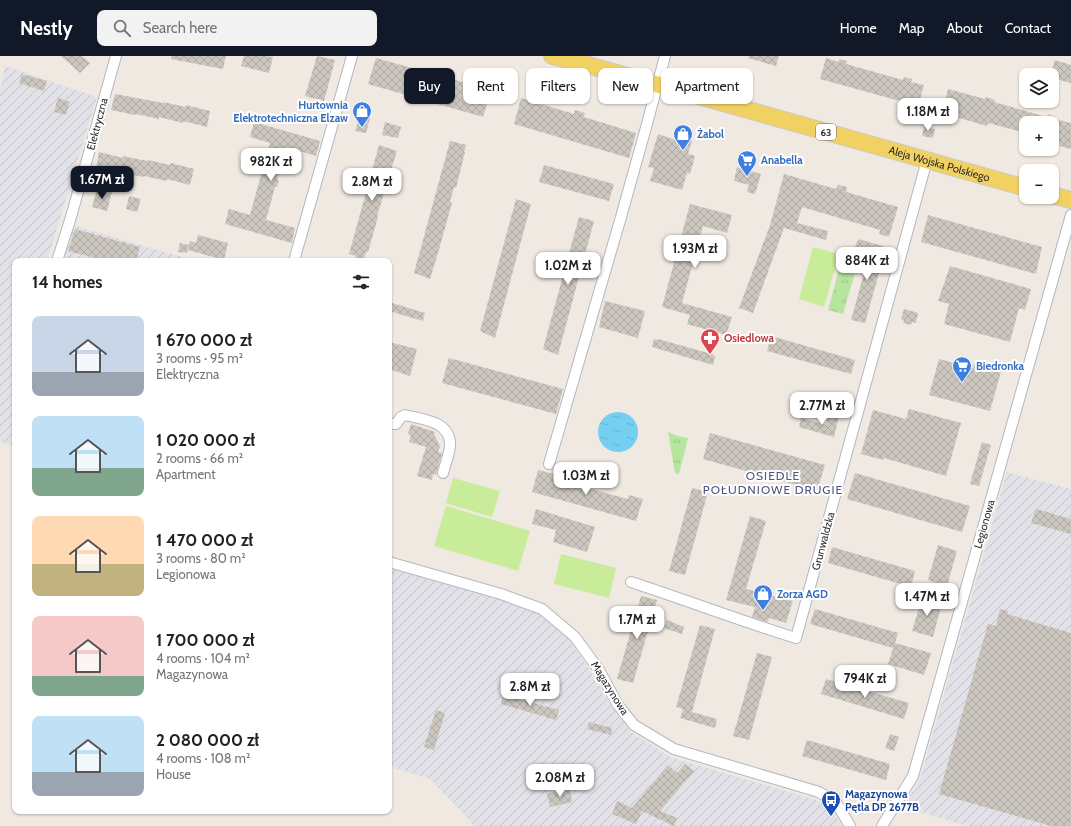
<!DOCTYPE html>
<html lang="en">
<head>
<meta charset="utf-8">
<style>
	:root { --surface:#fff; --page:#f2f2f2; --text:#222; --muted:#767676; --accent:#111827 }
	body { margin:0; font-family:Cabin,sans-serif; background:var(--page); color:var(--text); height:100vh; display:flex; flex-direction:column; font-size:15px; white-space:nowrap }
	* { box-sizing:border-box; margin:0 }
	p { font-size:13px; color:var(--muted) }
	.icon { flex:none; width:22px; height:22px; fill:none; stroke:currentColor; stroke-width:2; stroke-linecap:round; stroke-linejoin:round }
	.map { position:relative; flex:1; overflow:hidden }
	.panel { position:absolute; left:12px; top:202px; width:380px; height:556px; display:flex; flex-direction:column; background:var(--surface); border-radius:8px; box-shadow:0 1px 3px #0004 }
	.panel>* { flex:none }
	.top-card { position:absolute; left:404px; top:12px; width:380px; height:36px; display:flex; gap:8px }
	.controls { position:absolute; left:1019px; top:12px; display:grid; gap:8px }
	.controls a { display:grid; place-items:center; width:40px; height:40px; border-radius:8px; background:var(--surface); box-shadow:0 1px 3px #0004; font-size:20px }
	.price { position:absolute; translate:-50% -34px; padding:0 9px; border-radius:8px; background:#fff; color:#222; font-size:13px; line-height:26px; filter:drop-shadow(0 1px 2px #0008) }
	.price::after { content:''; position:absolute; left:50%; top:24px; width:12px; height:9px; margin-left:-6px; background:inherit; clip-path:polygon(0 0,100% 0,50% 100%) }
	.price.current { background:var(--accent); color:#fff }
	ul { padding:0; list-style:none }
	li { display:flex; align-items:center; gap:12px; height:100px; padding:0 20px }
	li span { display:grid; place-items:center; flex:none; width:112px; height:80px; border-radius:8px; color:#555 }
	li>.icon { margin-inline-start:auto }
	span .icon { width:48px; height:48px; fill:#fffc; stroke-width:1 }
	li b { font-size:17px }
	h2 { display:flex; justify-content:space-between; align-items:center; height:48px; padding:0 20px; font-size:17px }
	.pill { padding:0 14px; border-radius:8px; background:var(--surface); box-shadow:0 1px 3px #0004; font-size:14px; line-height:36px }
	.pill.current { background:var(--accent); color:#fff }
	header { display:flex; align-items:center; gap:24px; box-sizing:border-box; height:56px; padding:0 20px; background:var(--accent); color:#fff }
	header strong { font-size:19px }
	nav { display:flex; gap:22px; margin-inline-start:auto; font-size:14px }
	.search { width:280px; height:36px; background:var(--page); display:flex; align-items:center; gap:10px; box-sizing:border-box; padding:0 14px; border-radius:8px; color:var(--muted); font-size:15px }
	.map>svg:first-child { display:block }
	.industrial { fill:url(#industrial-furrows) }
	.park { fill:url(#park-tufts) }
	.pitch { fill:#c9ec9a }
	.water { fill:url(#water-ripples) }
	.building { fill:url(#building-cross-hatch) }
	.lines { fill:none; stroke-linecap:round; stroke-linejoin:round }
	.street-casing { stroke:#b4b7c1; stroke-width:12 }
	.primary-casing { stroke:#c9c9c9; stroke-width:18 }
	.street { stroke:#fff; stroke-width:10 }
	.primary { stroke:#f2d163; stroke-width:16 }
	.labels { text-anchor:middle; stroke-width:4; stroke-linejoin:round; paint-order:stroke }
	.shield { fill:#fff; stroke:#6d6d6d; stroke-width:1 }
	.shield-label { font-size:10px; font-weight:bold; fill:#2e2e2e }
	.shop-label { font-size:11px; font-weight:bold; fill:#366cbe; stroke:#fff; text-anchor:start }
	.street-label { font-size:11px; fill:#2e2e2e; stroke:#fff }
	.health-label { font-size:11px; font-weight:bold; fill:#be3a42; stroke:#fff; text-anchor:start }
	.transit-label { font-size:11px; font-weight:bold; fill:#164399; stroke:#fff; text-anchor:start }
	.neighbourhood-label { font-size:12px; letter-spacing:1px; fill:#4d5680; stroke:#fff }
</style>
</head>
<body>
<header>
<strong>Nestly</strong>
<div class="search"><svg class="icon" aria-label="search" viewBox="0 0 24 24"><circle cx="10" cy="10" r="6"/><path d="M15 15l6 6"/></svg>Search here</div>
<nav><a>Home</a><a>Map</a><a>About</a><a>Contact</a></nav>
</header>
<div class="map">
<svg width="1071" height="770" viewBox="0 0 1071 770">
	<defs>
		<pattern id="industrial-furrows" width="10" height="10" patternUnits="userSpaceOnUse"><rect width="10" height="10" fill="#e3e1e8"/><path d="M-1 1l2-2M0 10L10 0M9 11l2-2" fill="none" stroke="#c3c1c7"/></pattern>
		<pattern id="park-tufts" width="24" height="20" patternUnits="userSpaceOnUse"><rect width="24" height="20" fill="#b6e59e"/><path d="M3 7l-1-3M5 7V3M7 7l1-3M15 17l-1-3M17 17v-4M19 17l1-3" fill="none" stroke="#9dc588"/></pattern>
		<pattern id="water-ripples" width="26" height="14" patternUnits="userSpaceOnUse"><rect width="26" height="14" fill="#75cff0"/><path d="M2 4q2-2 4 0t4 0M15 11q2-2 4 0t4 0" fill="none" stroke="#66b2ce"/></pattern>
		<pattern id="building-cross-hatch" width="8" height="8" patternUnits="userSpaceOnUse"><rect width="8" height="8" fill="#cbc7bf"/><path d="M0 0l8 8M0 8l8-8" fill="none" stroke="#afaba4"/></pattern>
	</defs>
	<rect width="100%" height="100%" fill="#efe9e1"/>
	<path class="industrial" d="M5 10 97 41 47 205H15V390L0 386V34Z
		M72 169 196 205H62Z
		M1007 416 1071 433V770H968L903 751 920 723Z
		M389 512 531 553 555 569 570 585 592 617 611 650 631 676 670 701 816 744 832 752 841 770H475L430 723 389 710Z"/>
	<path class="park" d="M843 199 859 203 843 258 828 254Z
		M668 376 678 380 688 382 679 418 675 417Z"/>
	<path class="pitch" d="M813 191 839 198 824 251 799 243Z
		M453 422 500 435 492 461 446 447Z
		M446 450 530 475 518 515 434 490Z
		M561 498 616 512 609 542 554 528Z"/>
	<path class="water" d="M598 376a20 20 0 1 1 40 0a20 20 0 1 1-40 0Z"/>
	<path class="building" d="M61 0H82L90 7 80 17Z
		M171 0H226L223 13 171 3Z
		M244 0H267L273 1 269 17 241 10Z
		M317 0 335 4 324 45 305 40Z
		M749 0H779L776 10 748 2Z
		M376 2 491 34 483 61 368 28Z
		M826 2 839 6V3L847 5 846 8 903 24 904 21 912 23 911 26 924 29 918 50 820 23Z
		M1055 4 1071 9V27L1052 22V19H1050Z
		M22 18 47 25 44 35 19 27Z
		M948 33 985 43 986 41 995 44 994 46 1047 61 1048 58 1056 61 1055 63 1071 67V93L1052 88V67H1026V77L988 67 987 70 942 57Z
		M115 38 163 47V46L186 51V49L210 55 207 71 183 65V67L159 61V63L136 58 135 59 111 54Z
		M58 42 70 46 66 59 54 56Z
		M521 42 574 58 575 54 585 57 584 61 636 77 629 102 514 68Z
		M360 59 370 62 366 77 355 75Z
		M254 66 320 85 316 100 286 91 277 124H279L277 131H275L266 164 295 172 292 187 225 168 229 153 250 159 270 87 250 81Z
		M385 66 401 71 398 82 382 79Z
		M924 71 935 73 933 82 922 80Z
		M658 78 682 86 683 83 692 85 688 98 695 100 690 118 687 117 682 134 650 125 654 112 648 111Z
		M450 85 466 89 464 96H465L456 132 454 131 450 146 452 147 438 197 430 223 414 217Z
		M379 89 397 95 391 114 389 113 385 128H387L377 160 378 161 368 196H366L364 204 355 202 356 200 349 198Z
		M99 96 123 102V100L147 105 148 104 170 109 171 107 194 113 190 129 167 123V125L144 120 143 121 120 116 119 117 96 112Z
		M544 109 614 128 609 145 539 126Z
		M737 111 761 118 755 138 747 136 749 129 734 125Z
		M784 118 836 133 838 129 847 131 846 136 898 151 889 181 879 178 880 174 802 151 797 167 828 175 826 184 784 172 753 257 739 252 770 169Z
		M97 132 112 136 107 155 92 151Z
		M129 140 141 143 137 156 126 153Z
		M516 143 531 148 495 282 480 275Z
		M690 148 732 159 727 177 703 170 682 247 732 261 726 279 687 268 690 259 662 251Z
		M928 159 1042 191 1036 218 921 186Z
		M579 161 594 165 558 299 543 293Z
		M75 173 140 191 136 205H107L68 195Z
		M198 179 228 187 224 204 188 194 190 185 196 187Z
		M858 183 883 190 877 209 881 210 865 267 851 264 870 196 855 191Z
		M180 187 189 189 187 197 178 196Z
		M950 210 1031 233 1025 254 1019 252 1010 286 944 268 949 248 938 245Z
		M605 245 645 255 638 282 599 271Z
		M389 246 425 257 423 265 389 255Z
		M904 253 918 257 916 267 912 266 911 269 903 267 904 264 901 263Z
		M771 280 855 304 851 318 767 295Z
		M654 283 657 284 658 283 712 298 715 300 713 309 652 291Z
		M389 286 417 293 410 320 389 313Z
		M449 302 563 333 556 358 442 327Z
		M939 303 973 312 975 305 1002 312 990 355 929 339Z
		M909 353 961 367 946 420 884 402 883 404 861 398 873 354 906 363Z
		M829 358 839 360 834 381 799 371 801 362 826 369Z
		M411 368 435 376 434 378 440 390 438 396 442 397 436 419 433 418 432 424 417 420 426 391 409 386 411 379 408 378Z
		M710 377 825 409 817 435 703 403Z
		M982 386 991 389 979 430 970 428Z
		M538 414 569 422 568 427 628 443 629 439 643 443 636 465 532 436Z
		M855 417 970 450 962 476 847 443Z
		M692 432 708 436 685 519 669 515Z
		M536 453 595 471 587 496 553 486 556 474 532 468Z
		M1036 453 1071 463V478L1031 467Z
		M750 460 766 465 746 533 793 545 786 567 769 562 768 566 752 561 755 551 726 544Z
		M938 489 957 495 947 530 928 524Z
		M832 491 915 515 911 531 828 507Z
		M641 540 657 544 633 627 617 623Z
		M922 542 942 547 933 581 912 575Z
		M815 553 898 577 895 587 931 597 924 619 888 608 893 592 810 568Z
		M1000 553 1008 555 1007 558 1071 577V770H1051L939 738 988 568 996 570Z
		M667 564 684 571 682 578 664 572Z
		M700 569 715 573 692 656 717 663 715 672 680 662 683 653 676 651Z
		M757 597 772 601 749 684 733 680Z
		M826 623 909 647 904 663 821 638Z
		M503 639 559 654 556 664 501 648Z
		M436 654 445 657 434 694 424 691Z
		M589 666 612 672 611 679 587 673Z
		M890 678 899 681 894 695 885 692Z
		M807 684 890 708 886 724 802 700Z
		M685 708 694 715 660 755 677 762 674 770 642 755 636 768 612 758 617 745 632 752 668 709 677 717Z
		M570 733 572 746 550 751 547 738Z"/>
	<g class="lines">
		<defs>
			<path id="street" d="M57 205 71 161 116 0
				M294 205 352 0
				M389 368H396L401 361 405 359C424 364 451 365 450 390 449 399 445 409 443 417
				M549 408 621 161 647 68 665 0
				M389 506 501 538 542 553 575 581 599 614 618 649 634 669 674 693 819 736 837 748 850 770
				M631 526C686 544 741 565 796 582L927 104
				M882 770 913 720 1071 159"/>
			<g id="primary">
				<path id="s1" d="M552 0 581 7 1026 132"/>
				<path d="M1052 139 1071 144"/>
			</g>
		</defs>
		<use href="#street" class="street-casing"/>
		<use href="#primary" class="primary-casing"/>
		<use href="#street" class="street"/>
		<use href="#primary" class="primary"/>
	</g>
	<defs>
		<symbol id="shop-pin" viewBox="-11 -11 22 30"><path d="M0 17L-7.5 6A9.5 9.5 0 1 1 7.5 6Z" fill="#3f7fe0" stroke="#fff"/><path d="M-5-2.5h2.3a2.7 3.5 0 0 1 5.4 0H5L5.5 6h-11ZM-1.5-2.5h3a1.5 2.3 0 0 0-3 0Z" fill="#fff"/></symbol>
		<symbol id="supermarket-pin" viewBox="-11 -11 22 30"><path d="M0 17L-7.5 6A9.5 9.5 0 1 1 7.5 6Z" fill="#3f7fe0" stroke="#fff"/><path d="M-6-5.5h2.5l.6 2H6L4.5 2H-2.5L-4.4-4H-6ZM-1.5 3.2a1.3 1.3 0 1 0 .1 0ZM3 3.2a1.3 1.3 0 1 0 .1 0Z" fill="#fff"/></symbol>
		<symbol id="pharmacy-pin" viewBox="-11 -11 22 30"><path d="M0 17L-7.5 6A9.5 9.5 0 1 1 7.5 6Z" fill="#e0444e" stroke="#fff"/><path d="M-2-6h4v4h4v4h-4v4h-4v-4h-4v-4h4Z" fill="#fff"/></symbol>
		<symbol id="bus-pin" viewBox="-11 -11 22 30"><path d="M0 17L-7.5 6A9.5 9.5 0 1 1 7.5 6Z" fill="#1a4fb4" stroke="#fff"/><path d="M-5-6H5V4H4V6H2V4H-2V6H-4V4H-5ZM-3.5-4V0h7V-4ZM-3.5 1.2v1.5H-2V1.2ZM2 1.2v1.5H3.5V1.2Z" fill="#fff"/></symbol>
	</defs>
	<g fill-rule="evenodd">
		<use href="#shop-pin" x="351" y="44" width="22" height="30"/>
		<use href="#shop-pin" x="672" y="67" width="22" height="30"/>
		<use href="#supermarket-pin" x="736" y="93" width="22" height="30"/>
		<use href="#pharmacy-pin" x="699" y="271" width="22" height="30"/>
		<use href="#supermarket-pin" x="951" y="299" width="22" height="30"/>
		<use href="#shop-pin" x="752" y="527" width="22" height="30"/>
		<use href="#bus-pin" x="820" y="733" width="22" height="30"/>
	</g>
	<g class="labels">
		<rect class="shield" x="816" y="68" width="20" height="16" rx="3"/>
		<g class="shield-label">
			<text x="826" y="80">63</text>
		</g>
		<g class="shop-label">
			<text x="348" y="53" text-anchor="end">Hurtownia<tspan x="348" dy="13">Elektrotechniczna Elzaw</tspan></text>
			<text x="697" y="82">Żabol</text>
			<text x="761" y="108">Anabella</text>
			<text x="976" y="314">Biedronka</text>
			<text x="777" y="542">Zorza AGD</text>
		</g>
		<g class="street-label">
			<text transform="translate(97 68) rotate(-75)" y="4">Elektryczna</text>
			<text dy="4" stroke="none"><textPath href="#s1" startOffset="402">Aleja Wojska Polskiego</textPath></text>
			<text transform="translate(984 468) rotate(-74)" y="4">Legionowa</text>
			<text transform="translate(823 485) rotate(-75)" y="4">Grunwaldzka</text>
			<text transform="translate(610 632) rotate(58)" y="4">Magazynowa</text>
		</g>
		<g class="health-label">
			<text x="724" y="286">Osiedlowa</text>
		</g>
		<g class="transit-label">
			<text x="845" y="742">Magazynowa<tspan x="845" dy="13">Pętla DP 2677B</tspan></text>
		</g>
		<g class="neighbourhood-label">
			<text x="773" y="424">OSIEDLE<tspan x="773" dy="14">POŁUDNIOWE DRUGIE</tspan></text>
		</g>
	</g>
</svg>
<div class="controls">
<a><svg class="icon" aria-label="layers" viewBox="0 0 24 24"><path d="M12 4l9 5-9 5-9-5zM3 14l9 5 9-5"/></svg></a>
<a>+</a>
<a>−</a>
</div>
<b class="price" style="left:928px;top:76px">1.18M zł</b>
<b class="price" style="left:271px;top:126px">982K zł</b>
<b class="price current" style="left:102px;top:144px">1.67M zł</b>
<b class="price" style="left:372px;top:146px">2.8M zł</b>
<b class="price" style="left:695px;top:213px">1.93M zł</b>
<b class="price" style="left:867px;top:225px">884K zł</b>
<b class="price" style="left:568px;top:230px">1.02M zł</b>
<b class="price" style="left:822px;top:370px">2.77M zł</b>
<b class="price" style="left:586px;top:440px">1.03M zł</b>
<b class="price" style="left:927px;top:561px">1.47M zł</b>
<b class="price" style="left:637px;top:584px">1.7M zł</b>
<b class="price" style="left:865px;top:643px">794K zł</b>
<b class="price" style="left:530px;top:651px">2.8M zł</b>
<b class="price" style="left:560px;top:742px">2.08M zł</b>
<div class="top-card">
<a class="pill current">Buy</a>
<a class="pill">Rent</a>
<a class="pill">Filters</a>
<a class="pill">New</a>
<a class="pill">Apartment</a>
</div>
<section class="panel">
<h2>14 homes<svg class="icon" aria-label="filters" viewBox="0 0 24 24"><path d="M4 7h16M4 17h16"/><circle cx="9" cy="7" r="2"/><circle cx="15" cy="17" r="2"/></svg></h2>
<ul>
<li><span style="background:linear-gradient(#c9d6e8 70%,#9aa5b1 0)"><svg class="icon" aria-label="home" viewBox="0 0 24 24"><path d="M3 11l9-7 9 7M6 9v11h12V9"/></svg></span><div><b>1 670 000 zł</b><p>3 rooms · 95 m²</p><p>Elektryczna</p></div></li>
<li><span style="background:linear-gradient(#bfe0f5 65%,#7fa58c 0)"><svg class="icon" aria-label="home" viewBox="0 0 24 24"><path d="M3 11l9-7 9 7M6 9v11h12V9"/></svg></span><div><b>1 020 000 zł</b><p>2 rooms · 66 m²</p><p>Apartment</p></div></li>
<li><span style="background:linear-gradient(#ffd9b3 60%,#c2b280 0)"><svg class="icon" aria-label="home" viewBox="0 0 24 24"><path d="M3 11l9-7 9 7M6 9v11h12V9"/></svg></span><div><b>1 470 000 zł</b><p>3 rooms · 80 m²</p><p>Legionowa</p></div></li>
<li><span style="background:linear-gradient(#f6c9c9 75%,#7fa58c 0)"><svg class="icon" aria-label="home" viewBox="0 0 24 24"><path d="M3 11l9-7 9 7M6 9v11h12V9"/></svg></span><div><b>1 700 000 zł</b><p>4 rooms · 104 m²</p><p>Magazynowa</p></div></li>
<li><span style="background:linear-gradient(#bfe0f5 70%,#9aa5b1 0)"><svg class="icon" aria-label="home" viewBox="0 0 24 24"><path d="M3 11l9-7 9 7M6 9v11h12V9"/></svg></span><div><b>2 080 000 zł</b><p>4 rooms · 108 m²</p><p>House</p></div></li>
</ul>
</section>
</div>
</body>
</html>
